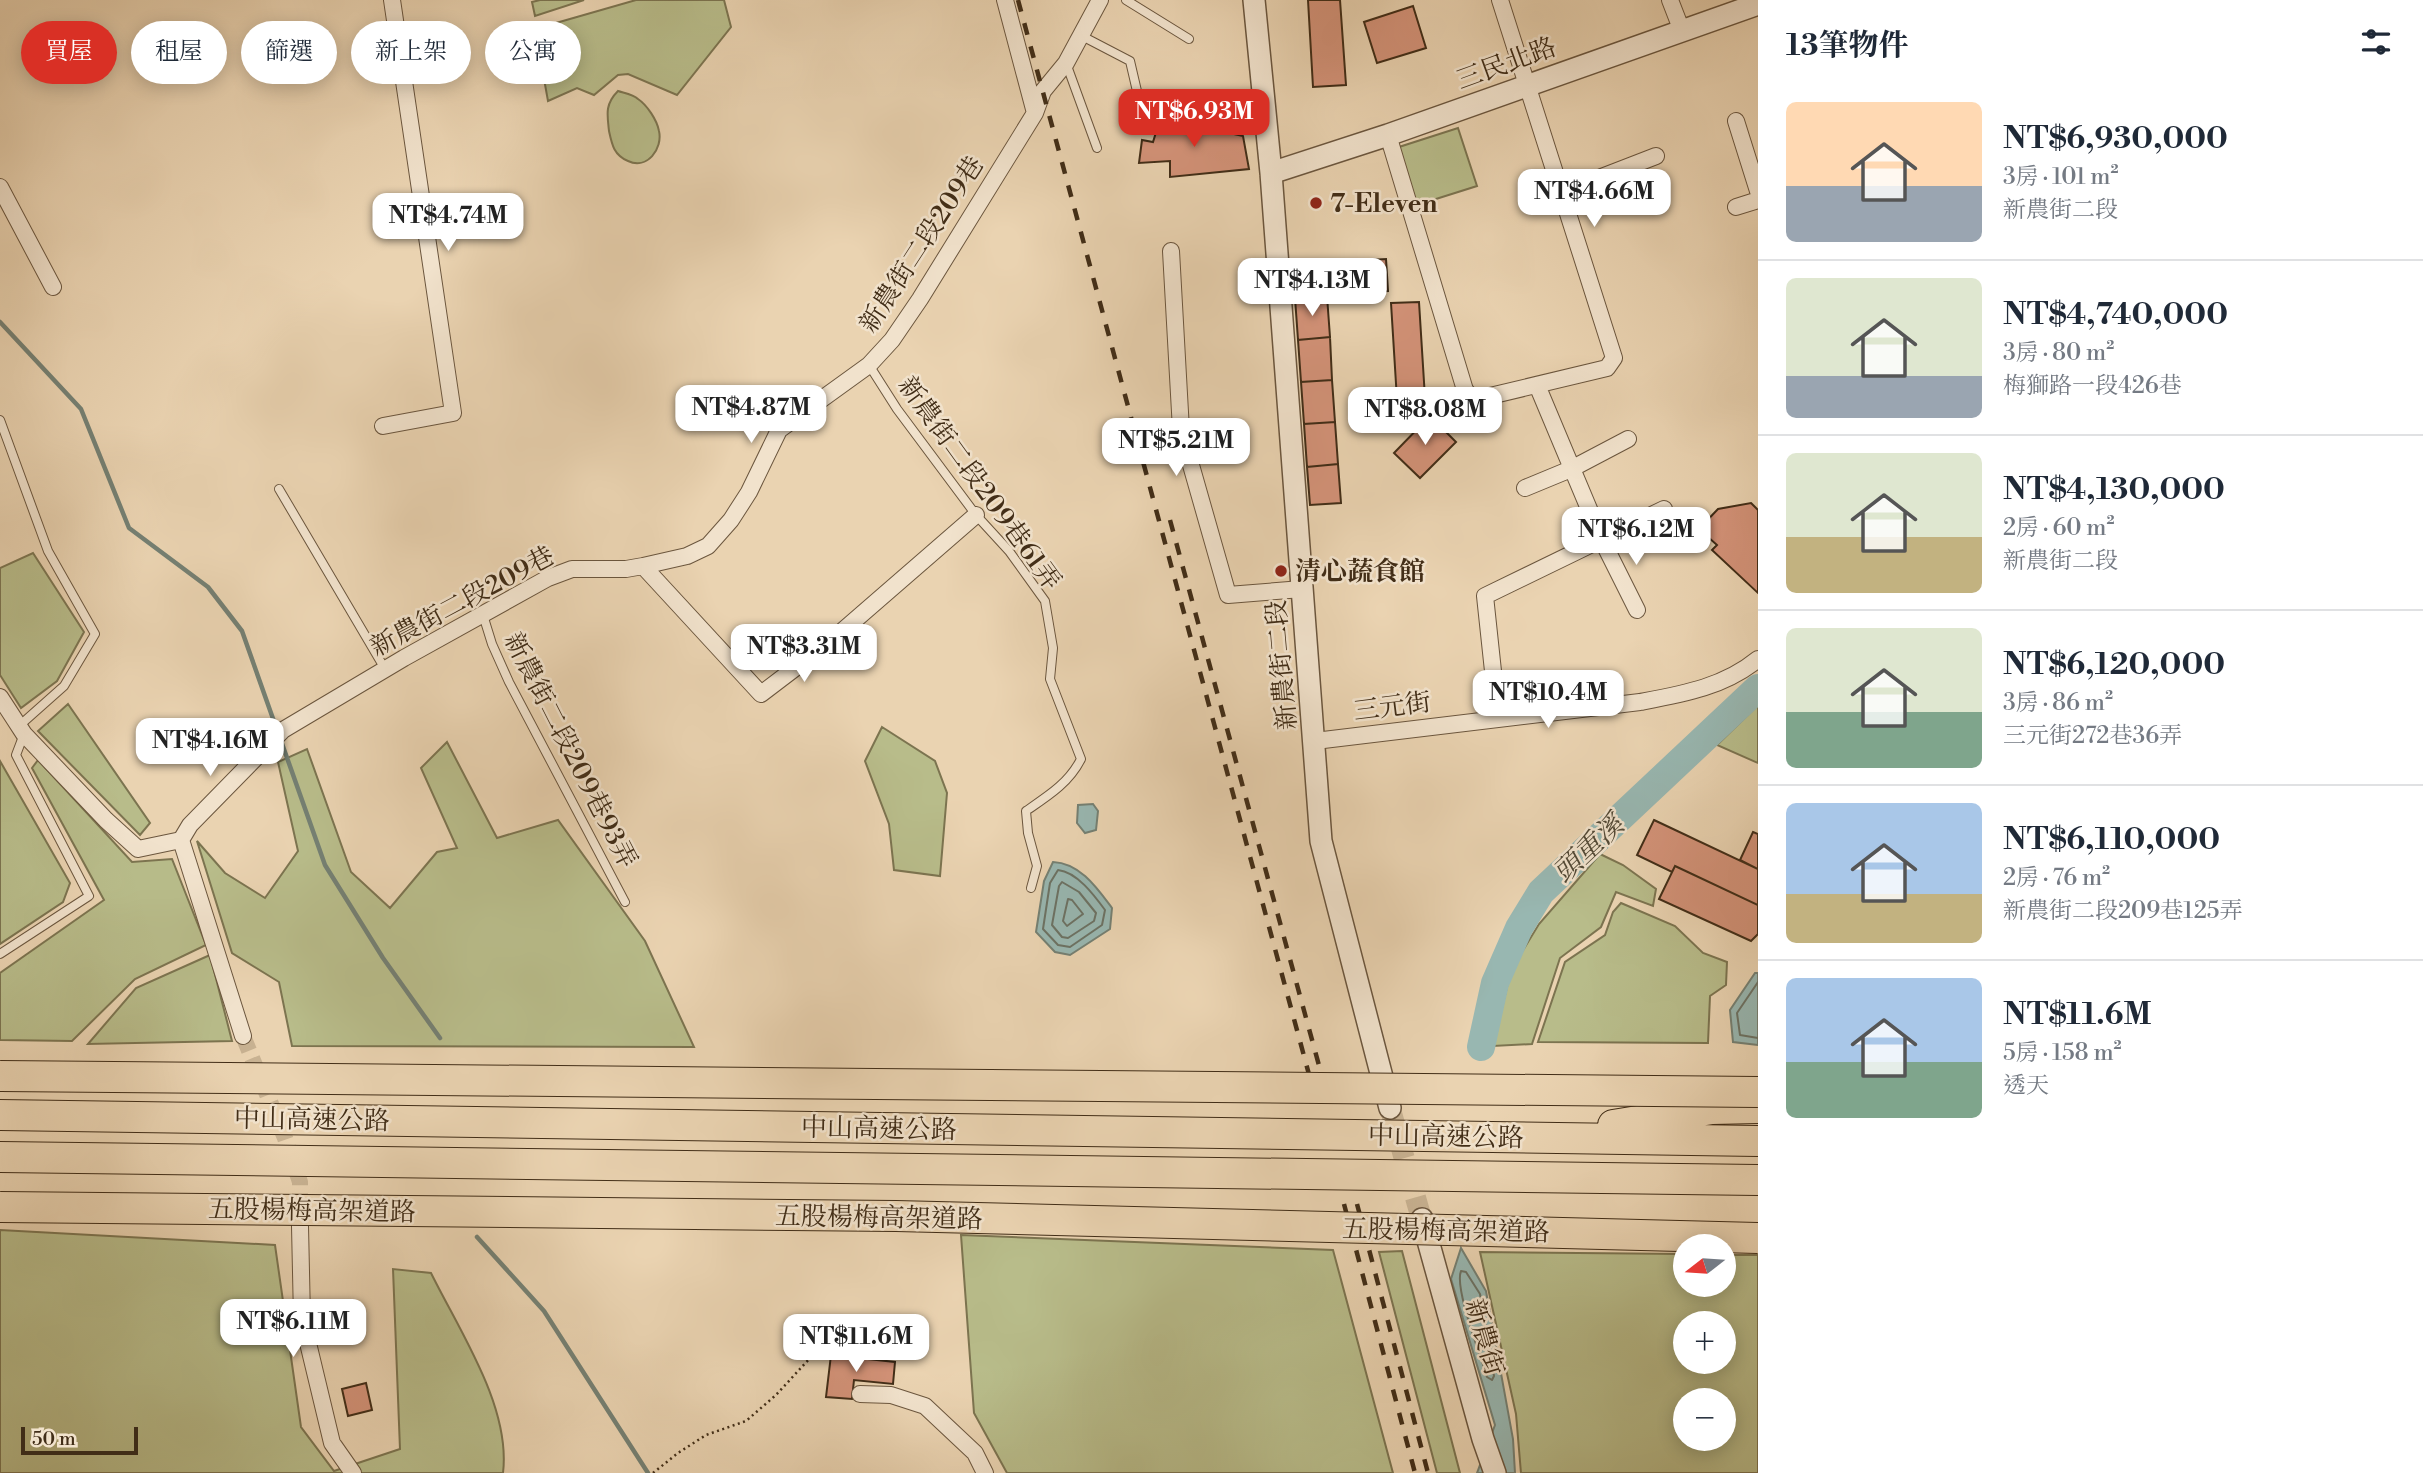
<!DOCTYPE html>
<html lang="zh-TW">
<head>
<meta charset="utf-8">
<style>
	:root { --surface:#fff; --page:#f6f6f7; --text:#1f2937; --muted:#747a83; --line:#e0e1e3; --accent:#d93025 }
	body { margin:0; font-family:"Libre Bodoni","Noto Serif TC",serif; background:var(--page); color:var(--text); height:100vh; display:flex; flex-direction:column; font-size:26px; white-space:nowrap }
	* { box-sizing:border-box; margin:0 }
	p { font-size:23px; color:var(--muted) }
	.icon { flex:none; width:38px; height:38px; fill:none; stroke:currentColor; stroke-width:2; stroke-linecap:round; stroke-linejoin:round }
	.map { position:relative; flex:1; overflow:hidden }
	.drawer { display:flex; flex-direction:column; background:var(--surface); width:665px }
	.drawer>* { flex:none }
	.top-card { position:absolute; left:21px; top:21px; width:665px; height:63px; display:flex; gap:14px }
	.needle { width:46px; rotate:253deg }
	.fabs { position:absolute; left:1673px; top:1234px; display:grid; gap:14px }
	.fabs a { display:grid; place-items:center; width:63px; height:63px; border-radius:50%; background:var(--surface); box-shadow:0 4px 18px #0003; font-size:35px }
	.scale { position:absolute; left:21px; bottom:18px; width:117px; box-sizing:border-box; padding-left:7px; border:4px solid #412d17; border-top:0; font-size:19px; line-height:24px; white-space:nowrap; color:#412d17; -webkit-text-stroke:5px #f1e2cc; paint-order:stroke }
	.price { position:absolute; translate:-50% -60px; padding:0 16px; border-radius:14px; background:#fff; color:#222; font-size:23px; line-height:46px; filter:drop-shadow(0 2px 4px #0008) }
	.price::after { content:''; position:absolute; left:50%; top:42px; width:21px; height:16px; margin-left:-10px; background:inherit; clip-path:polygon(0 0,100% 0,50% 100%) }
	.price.active { background:var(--accent); color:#fff }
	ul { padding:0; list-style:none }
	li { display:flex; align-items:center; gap:21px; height:175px; padding:0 28px }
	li+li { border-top:2px solid var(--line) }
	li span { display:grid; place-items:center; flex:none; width:196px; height:140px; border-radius:10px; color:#555 }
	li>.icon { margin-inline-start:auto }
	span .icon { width:84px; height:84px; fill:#fffc; stroke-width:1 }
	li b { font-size:30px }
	h2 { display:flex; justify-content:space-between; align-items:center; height:84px; padding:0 28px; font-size:30px }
	.pill { padding:0 24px; border-radius:32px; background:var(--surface); box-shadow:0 4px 18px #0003; font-size:24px; line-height:63px }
	.pill.active { background:var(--accent); color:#fff }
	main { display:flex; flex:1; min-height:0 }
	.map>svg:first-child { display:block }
	.green { fill:#b8bc8a; stroke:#7c7450; stroke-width:2; fill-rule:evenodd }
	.water { fill:#98b7b1; stroke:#758073; stroke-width:2 }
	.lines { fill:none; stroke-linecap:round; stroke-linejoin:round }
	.shore { stroke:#6c7264; stroke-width:2 }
	.stream { stroke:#758073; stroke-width:4.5 }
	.river { stroke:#98b7b1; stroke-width:28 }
	.building { fill:#d39278; stroke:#412d17; stroke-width:2 }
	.minor-tunnel { stroke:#c8b292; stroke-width:16; stroke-dasharray:16 8; stroke-linecap:butt }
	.tertiary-tunnel { stroke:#c8b292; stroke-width:21; stroke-dasharray:21 10; stroke-linecap:butt }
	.service-casing { stroke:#6b563e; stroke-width:10 }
	.minor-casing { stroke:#6b563e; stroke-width:18 }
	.tertiary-casing { stroke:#6b563e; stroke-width:24 }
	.motorway-casing { stroke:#412d17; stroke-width:32 }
	.path { stroke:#412d17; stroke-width:2.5; stroke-dasharray:2 3.5; stroke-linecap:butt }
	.service { stroke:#f1e2cc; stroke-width:8 }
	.minor { stroke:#f1e2cc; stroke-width:16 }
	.tertiary { stroke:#f1e2cc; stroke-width:21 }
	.motorway { stroke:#ead3b1; stroke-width:30 }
	.rail { stroke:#412d17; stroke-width:4.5; stroke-dasharray:12 12; stroke-linecap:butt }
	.motorway-bridge-casing { stroke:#412d17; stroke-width:32; stroke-linecap:butt }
	.motorway-bridge { stroke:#ead3b1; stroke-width:30 }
	.poi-dot { fill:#8f2418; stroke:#f1e2cc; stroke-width:2.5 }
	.labels { text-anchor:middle; stroke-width:5; stroke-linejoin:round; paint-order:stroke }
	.street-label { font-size:26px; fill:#412d17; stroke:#f1e2cc }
	.poi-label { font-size:26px; font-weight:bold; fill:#412d17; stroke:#f1e2cc; text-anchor:start }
	.water-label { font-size:28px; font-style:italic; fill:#524936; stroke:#f1e2cc }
</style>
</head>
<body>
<main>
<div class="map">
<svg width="1758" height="1473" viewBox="0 0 1758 1473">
	<rect width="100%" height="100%" fill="#ead3b1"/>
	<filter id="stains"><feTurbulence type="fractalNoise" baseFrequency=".00286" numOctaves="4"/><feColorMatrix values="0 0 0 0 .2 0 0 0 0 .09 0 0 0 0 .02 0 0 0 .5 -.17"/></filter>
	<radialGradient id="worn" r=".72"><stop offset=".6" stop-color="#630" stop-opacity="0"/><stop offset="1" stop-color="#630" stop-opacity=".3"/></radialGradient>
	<path class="green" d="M540 0H584L535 16 532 2Z
		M636 0H724L731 27 677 95 628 74 618 75 594 95 577 88 548 101 535 29Z
		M618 91C624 93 633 94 638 99 647 105 657 120 659 131 663 149 647 170 628 161 614 155 612 145 609 131 607 114 605 104 618 91Z
		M1458 128 1477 186 1417 205 1399 147Z
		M33 553 84 632 57 681 21 708 0 675V568Z
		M68 704 150 823 140 835 38 731Z
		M1758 705V763L1717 745Z
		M882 727 935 761 947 793 940 876 894 870 889 824 865 761Z
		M447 742 497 838 558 820 645 941 694 1047 292 1046 279 982 232 953 197 841 225 873 265 898 298 851 278 762 307 749 351 872 390 908 437 852 457 848 421 768Z
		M38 760 132 862 172 859 206 945 135 979 72 1041 0 1040V973L104 900 32 768Z
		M0 761 70 883 63 902 0 944Z
		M1600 854 1623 865 1656 889 1653 906 1616 892 1601 927 1560 958 1532 1044 1493 1046 1511 970 1539 924Z
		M1621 903 1675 926 1703 953 1727 962 1726 985 1710 996 1708 1043 1538 1042 1565 962 1605 935 1613 912Z
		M210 955 232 1041 88 1044 136 988Z
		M0 1230 275 1245 301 1427 334 1471 400 1449 393 1269 431 1273C460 1332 511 1407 503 1473H0Z
		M961 1235 1333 1250 1393 1473H1007L974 1413Z
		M1402 1251 1460 1473H1437L1379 1252Z
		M1480 1252 1685 1254V1284H1724V1255H1758V1473H1521L1516 1414ZM1685 1323H1724V1362H1685ZM1685 1400H1724V1438H1685Z"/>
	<path class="water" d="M1093 804 1098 811 1096 830 1085 833 1077 823 1078 805Z
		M1053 862C1080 863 1097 888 1112 908L1110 929 1070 955 1055 952 1036 932 1044 881Z
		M1755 973H1758V1045L1733 1042 1730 1010Z
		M1461 1248 1486 1291 1513 1439 1515 1473H1477L1495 1425 1451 1279Z"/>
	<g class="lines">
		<path class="shore" d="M1058 870C1077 872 1094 895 1105 910L1102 925 1070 947 1058 945 1043 929 1050 883Z
			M1062 882 1079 892 1096 913 1094 921 1068 938 1062 937 1052 925 1059 886Z
			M1068 899 1072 900 1083 914 1067 926 1063 921Z
			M1758 982 1737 1013 1740 1035 1758 1038
			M1461 1271 1466 1272 1480 1294 1494 1376 1492 1380 1487 1377C1481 1356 1454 1288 1461 1271Z"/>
		<path class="stream" d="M0 322 81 409 129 528 208 587 242 631 277 730
			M280 738 325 865 383 958 440 1038
			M477 1237 544 1311 648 1473"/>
		<path class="river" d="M1481 1047 1495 983 1519 928 1541 892 1758 688"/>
	</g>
	<path class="building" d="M1308 0H1340L1346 85 1313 87Z
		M1413 6 1426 48 1377 63 1364 22Z
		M1162 113 1172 115 1174 121 1243 136 1249 169 1170 177V161L1139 163 1142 140 1153 142Z
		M1386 259 1388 291 1314 296 1312 263Z
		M1327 296 1330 337 1298 340 1295 298Z
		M1419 302 1426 414 1398 416 1391 303Z
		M1330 337 1332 380 1301 382 1298 340Z
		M1332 380 1335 422 1304 424 1301 382Z
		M1430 416 1456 442 1420 478 1394 453Z
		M1335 422 1338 464 1307 467 1304 424Z
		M1338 464 1341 503 1310 505 1307 467Z
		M1751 503 1758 510V593L1712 550 1717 545 1699 529 1718 509Z
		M1654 820 1758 869V905L1675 866 1672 872 1637 855Z
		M1753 832 1758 834V869L1740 860Z
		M1675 866 1758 905V934L1751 941 1659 899Z
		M831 1355 895 1362 893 1384 854 1380 852 1399 826 1397Z
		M366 1383 372 1410 348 1416 342 1389Z"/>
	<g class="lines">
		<path class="minor-tunnel" d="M243 1036 285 1138 300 1182V1215"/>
		<path class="tertiary-tunnel" d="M1390 1108 1421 1217"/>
		<defs>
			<path id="service" d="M1126 0 1189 39
				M1080 35 1130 61 1143 117
				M1066 63 1097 148
				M869 365 897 409 976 515 1009 551 1045 601 1053 648 1050 679 1081 759C1069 783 1048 796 1026 811L1028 833 1037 866 1031 888
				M0 420 48 551 95 634 64 686 19 726
				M279 489 385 669
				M483 615 492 644 509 682 625 902
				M0 954 89 896 16 755 24 734"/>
			<path id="minor" d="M1005 0 1035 113
				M1670 0 1682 31
				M1736 121 1758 191
				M1388 135 1465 390 1472 398 1490 396 1607 368 1614 358 1500 0
				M0 187 53 287
				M1563 192 1656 156
				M1736 207 1758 200
				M1171 251 1181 430 1228 595 1302 589
				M1537 385 1602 540 1637 610
				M383 426 453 413 392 0
				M1525 488 1571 469 1628 439
				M643 566 761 694 832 640 976 515
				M0 697 24 734 106 820 138 849 181 840
				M1498 718 1485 596 1664 509
				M1315 741 1640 702C1683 694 1724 687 1758 659
				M181 840 190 825 283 730 404 658 548 578 572 569H626L643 566 687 556 708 546 731 520 749 492 779 430 869 365 892 340 920 299 1035 113 1043 91 1066 63 1100 0
				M181 840 243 1036
				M300 1226 302 1318 332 1443 353 1473
				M860 1394 891 1395 925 1406 975 1453 985 1473"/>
			<path id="tertiary" d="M1254 0 1271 173 1321 841 1390 1108
				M1271 173 1388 135 1758 4
				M1422 1219 1483 1439 1495 1473"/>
			<path id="motorway" d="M0 1115 1758 1141
				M1613 1125 1712 1109 1758 1108
				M0 1157 1758 1180"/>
		</defs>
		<use href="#service" class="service-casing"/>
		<use href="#minor" class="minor-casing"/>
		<use href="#tertiary" class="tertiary-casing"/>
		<use href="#motorway" class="motorway-casing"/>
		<path class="path" d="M653 1473 678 1453 706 1435 746 1421 776 1395 822 1345"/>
		<use href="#service" class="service"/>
		<use href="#minor" class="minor"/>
		<use href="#tertiary" class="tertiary"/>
		<use href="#motorway" class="motorway"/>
		<path class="rail" d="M1018 0 1317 1104
			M1170 520 1329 1102
			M1344 1204 1415 1473
			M1357 1204 1428 1473"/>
		<defs>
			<path id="motorway-bridge" d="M0 1076 1758 1092
				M0 1207 896 1216 1758 1238"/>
		</defs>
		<use href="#motorway-bridge" class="motorway-bridge-casing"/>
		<use href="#motorway-bridge" class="motorway-bridge"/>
	</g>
	<g class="poi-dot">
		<circle cx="1316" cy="203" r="7"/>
		<circle cx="1281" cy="571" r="7"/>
	</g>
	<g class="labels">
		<g class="street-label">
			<text transform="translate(1506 63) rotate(-20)" y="9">三民北路</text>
			<text transform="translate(921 244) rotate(-57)" y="9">新農街二段209巷</text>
			<text transform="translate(980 483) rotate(54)" y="9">新農街二段209巷61弄</text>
			<text transform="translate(462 601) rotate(-28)" y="9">新農街二段209巷</text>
			<text transform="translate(1281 665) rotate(-95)" y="9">新農街二段</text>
			<text transform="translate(1392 706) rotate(-7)" y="9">三元街</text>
			<text transform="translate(571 750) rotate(63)" y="9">新農街二段209巷93弄</text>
			<text transform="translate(312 1119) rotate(1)" y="9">中山高速公路</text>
			<text transform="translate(879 1128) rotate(1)" y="9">中山高速公路</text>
			<text transform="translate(1446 1136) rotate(1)" y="9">中山高速公路</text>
			<text transform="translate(312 1210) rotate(1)" y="9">五股楊梅高架道路</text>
			<text transform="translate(879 1217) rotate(1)" y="9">五股楊梅高架道路</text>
			<text transform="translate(1446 1230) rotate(1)" y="9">五股楊梅高架道路</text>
			<text transform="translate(1485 1337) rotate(74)" y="9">新農街</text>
		</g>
		<g class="poi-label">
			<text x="1330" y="212">7-Eleven</text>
			<text x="1295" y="580">清心蔬食館</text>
		</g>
		<g class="water-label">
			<text transform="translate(1588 848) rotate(-43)" y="10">頭重溪</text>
		</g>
	</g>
	<rect width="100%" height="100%" filter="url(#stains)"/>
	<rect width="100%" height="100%" fill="url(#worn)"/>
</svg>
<div class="fabs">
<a><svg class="needle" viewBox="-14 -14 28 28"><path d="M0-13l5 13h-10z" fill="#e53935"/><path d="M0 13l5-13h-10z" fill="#747a83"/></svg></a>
<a>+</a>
<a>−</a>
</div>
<div class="scale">50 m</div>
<b class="price active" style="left:1194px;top:149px">NT$6.93M</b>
<b class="price" style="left:1594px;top:229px">NT$4.66M</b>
<b class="price" style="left:448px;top:253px">NT$4.74M</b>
<b class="price" style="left:1312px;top:318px">NT$4.13M</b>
<b class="price" style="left:751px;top:445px">NT$4.87M</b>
<b class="price" style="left:1425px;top:447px">NT$8.08M</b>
<b class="price" style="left:1176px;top:478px">NT$5.21M</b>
<b class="price" style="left:1636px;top:567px">NT$6.12M</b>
<b class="price" style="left:804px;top:684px">NT$3.31M</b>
<b class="price" style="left:1548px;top:730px">NT$10.4M</b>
<b class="price" style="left:210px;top:778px">NT$4.16M</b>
<b class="price" style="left:293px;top:1359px">NT$6.11M</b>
<b class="price" style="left:856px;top:1374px">NT$11.6M</b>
<div class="top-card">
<a class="pill active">買屋</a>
<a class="pill">租屋</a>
<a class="pill">篩選</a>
<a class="pill">新上架</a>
<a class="pill">公寓</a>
</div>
</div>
<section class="drawer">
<h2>13筆物件<svg class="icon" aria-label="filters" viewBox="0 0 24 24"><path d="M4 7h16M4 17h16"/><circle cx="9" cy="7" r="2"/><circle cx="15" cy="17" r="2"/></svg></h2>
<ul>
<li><span style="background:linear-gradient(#ffd9b3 60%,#9aa5b1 0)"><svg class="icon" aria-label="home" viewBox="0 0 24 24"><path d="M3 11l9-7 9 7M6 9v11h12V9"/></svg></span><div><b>NT$6,930,000</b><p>3房 · 101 m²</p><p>新農街二段</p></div></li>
<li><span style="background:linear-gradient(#dfe7d0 70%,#9aa5b1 0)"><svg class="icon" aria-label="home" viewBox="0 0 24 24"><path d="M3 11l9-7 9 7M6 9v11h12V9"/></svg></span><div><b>NT$4,740,000</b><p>3房 · 80 m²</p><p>梅獅路一段426巷</p></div></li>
<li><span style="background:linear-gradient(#dfe7d0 60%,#c2b280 0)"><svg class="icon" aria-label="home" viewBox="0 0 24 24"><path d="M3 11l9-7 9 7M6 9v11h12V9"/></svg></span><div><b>NT$4,130,000</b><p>2房 · 60 m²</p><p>新農街二段</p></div></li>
<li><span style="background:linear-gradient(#dfe7d0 60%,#7fa58c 0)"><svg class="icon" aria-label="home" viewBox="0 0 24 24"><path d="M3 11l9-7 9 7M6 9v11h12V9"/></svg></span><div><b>NT$6,120,000</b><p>3房 · 86 m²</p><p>三元街272巷36弄</p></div></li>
<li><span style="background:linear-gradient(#a9c7e8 65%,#c2b280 0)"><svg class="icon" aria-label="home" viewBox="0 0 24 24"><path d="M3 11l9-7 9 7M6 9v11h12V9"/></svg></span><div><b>NT$6,110,000</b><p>2房 · 76 m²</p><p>新農街二段209巷125弄</p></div></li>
<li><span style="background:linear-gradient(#a9c7e8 60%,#7fa58c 0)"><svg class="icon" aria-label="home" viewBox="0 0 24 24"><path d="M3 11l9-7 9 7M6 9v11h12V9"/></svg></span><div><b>NT$11.6M</b><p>5房 · 158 m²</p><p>透天</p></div></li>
</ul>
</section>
</main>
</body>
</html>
